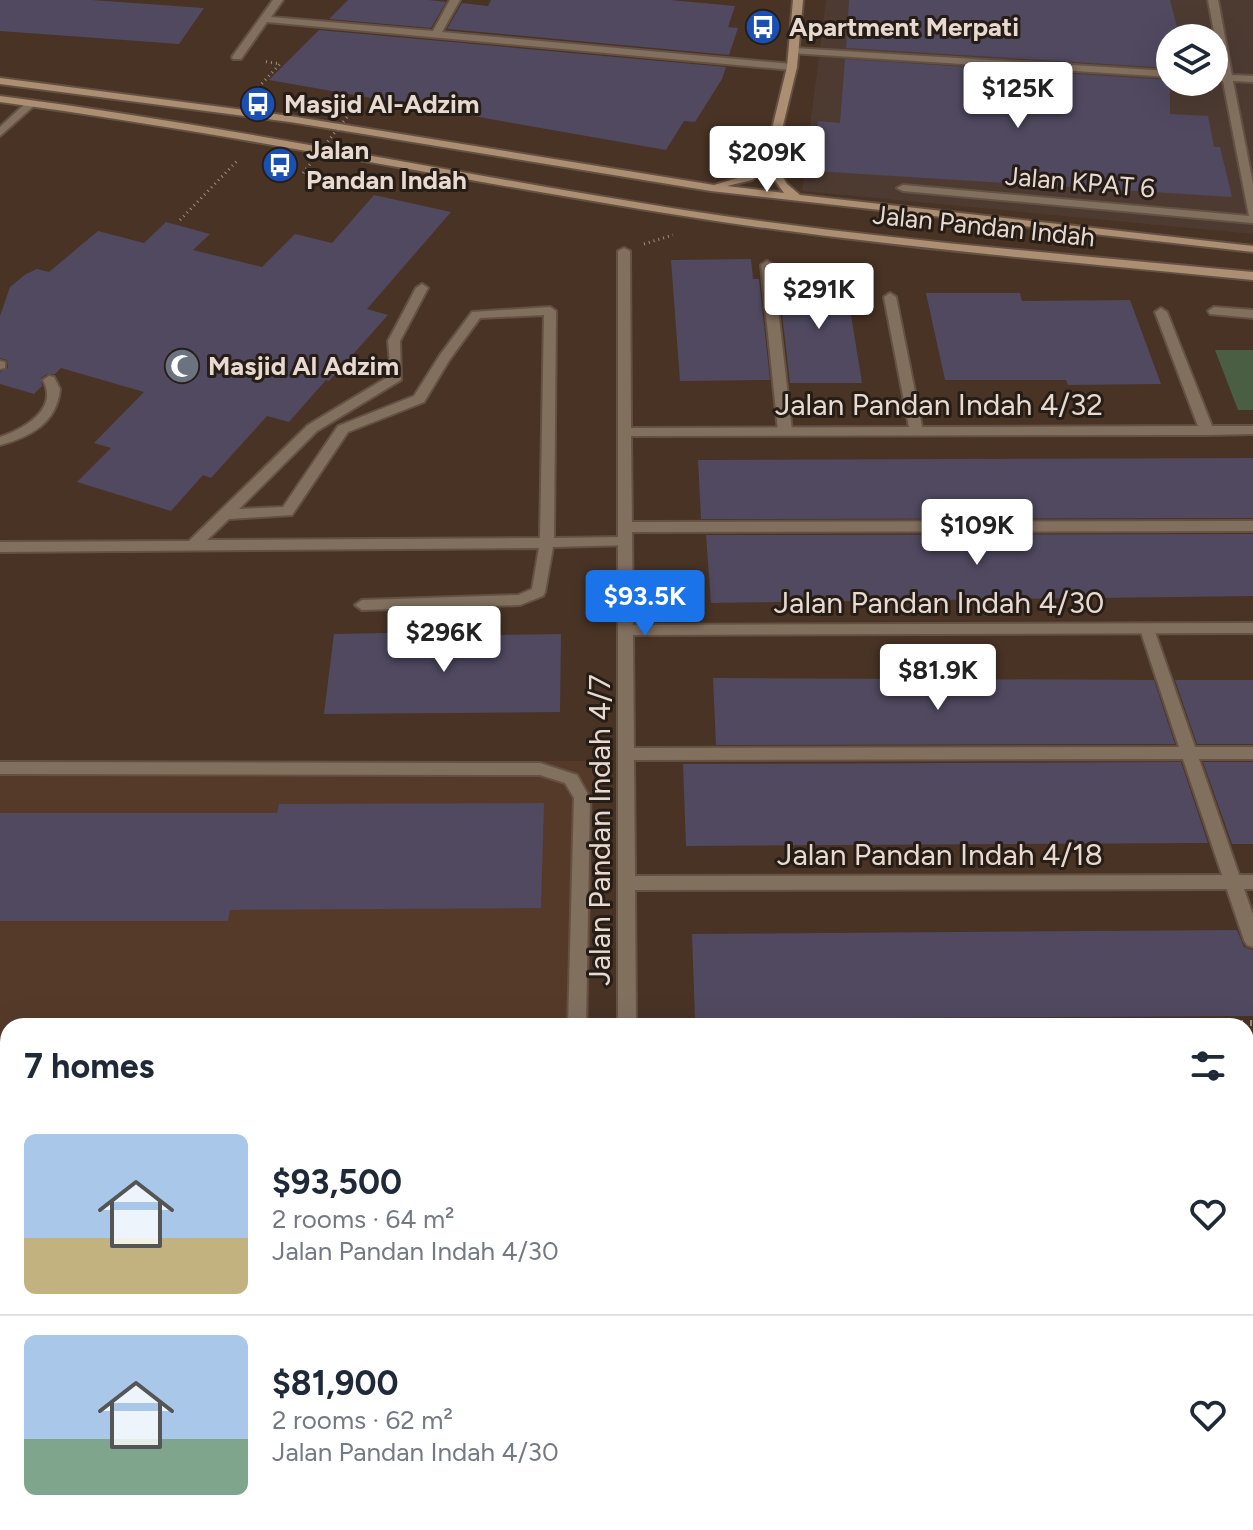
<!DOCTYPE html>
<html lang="en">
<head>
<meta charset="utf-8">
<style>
	:root { --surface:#fff; --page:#f6f6f7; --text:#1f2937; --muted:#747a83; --line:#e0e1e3; --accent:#1a73e8 }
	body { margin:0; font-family:Figtree,sans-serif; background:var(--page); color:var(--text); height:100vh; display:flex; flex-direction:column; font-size:30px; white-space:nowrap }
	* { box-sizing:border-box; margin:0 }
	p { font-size:26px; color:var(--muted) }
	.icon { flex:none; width:44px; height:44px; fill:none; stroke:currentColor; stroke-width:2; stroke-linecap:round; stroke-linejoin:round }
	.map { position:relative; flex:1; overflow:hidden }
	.details { position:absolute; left:0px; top:1018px; width:1254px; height:512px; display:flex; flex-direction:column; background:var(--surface); border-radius:24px 24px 0 0; box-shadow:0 8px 32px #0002 }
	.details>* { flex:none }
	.buttons { position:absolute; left:1156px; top:24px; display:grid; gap:16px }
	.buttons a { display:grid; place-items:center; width:72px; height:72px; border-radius:50%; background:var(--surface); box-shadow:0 8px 32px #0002; font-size:40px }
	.price { position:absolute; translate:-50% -68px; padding:0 18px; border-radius:8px; background:#fff; color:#222; font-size:26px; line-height:52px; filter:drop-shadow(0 2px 4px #0008) }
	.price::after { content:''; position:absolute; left:50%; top:48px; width:24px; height:18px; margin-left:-12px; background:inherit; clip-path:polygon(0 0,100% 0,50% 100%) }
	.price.active { background:var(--accent); color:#fff }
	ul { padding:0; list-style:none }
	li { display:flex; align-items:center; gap:24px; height:200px; padding:0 24px }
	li+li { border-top:2px solid var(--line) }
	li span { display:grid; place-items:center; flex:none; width:224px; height:160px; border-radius:12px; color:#555 }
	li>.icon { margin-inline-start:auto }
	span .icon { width:96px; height:96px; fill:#fffc; stroke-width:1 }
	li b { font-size:34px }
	h2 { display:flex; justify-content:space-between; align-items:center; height:96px; padding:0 24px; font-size:34px }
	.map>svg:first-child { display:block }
	.built { fill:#563a29 }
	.industrial { fill:#4d3b32; fill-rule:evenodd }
	.green { fill:#4a5e44 }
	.building { fill:#504960 }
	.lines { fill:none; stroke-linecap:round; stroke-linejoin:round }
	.lane-casing { stroke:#655144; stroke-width:4 }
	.street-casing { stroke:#655144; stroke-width:4 }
	.secondary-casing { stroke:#655144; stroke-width:4 }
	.path-far1 { stroke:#9f8e83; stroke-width:3; stroke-dasharray:1 4; stroke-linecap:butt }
	.path { stroke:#9f8e83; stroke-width:6; stroke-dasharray:2 7; stroke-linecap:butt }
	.lane { fill:#82705f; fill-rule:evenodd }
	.street { fill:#82705f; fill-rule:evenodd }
	.secondary { fill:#ac8e73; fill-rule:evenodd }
	.path-bridge { stroke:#9f8e83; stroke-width:3; stroke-dasharray:1 4; stroke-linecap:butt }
	.labels { text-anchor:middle; stroke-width:6; stroke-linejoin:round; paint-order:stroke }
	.far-poi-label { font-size:26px; font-weight:bold; fill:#e8dad1; stroke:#271d17; text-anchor:start }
	.far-street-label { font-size:26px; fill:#e8dad1; stroke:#271d17 }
	.street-label { font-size:30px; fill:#e8dad1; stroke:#271d17 }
</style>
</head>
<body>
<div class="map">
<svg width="1253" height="1530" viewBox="0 0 1253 1530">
	<rect width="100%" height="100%" fill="#483325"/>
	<path class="built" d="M0 761H594L589 1026H8V1522H580L579 1530H0Z"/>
	<path class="industrial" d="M826 0H1253V234L802 191ZM1170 38H1214V82H1170Z"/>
	<path class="green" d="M1215 350H1253V410H1238Z
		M43 1522H533V1530H42Z"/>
	<path class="building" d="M0 0H92L204 8 179 44 0 31Z
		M348 0H429L446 2 431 28 329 19Z
		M491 0H670L735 6 728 27 738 28 729 55 447 29 462 3 488 6Z
		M849 0H1170L1180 38H1170V68L846 48Z
		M319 30 726 67 722 79 695 122 684 121 666 150 269 80Z
		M845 59 1170 80V114L1208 116 1214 147H1220L1232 197 814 171 818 121 840 123Z
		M374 195 451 212 367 309 388 315 329 381 326 380 289 422 267 416 211 478 203 475 171 511 77 482 111 448 94 443 144 392 61 368 55 374H47L41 378 42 386 34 394 0 384V372L8 368 7 360 0 358V316L10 287 26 274 37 269 49 272 98 231 144 243 166 222 210 234 193 250 262 267 295 234 332 243Z
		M751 259 753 279H759L770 380 680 381 671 260Z
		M845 278 862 383H790L778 279Z
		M926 293H1020L1022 301 1130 300 1161 384 1068 385 1066 380H945Z
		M1253 458V518L701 519 698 460Z
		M1253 534V596L711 603 706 535Z
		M434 632V636L561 634 560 712 324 714 334 634Z
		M713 678 1154 680 1175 744 716 745Z
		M1175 680H1253V744H1197Z
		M1181 762 1208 843 686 846 683 764Z
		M1203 762H1253V844H1232Z
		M544 803 541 908 230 910 228 921H0V813H277L279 804Z
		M1237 930 1244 947 1253 950V1016L695 1019 692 934Z"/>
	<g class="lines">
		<defs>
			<path id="lane" d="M273 0H283L271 17 433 31 450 0H460L442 32 792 64 797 67 792 70 267 22 241 59H233L232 57Z
				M767 261 773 265 792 431 785 435 778 431 761 265Z
				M422 284 428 288 400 341 401 380 317 431 239 509 283 507 338 426 414 396 440 355 472 312 550 307 556 311 554 538 625 537 630 539 632 542 630 545 553 547 545 592 543 596 520 605 362 610 355 605 362 600 518 595 532 589 539 548 0 552V542L189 541 308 425 391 375 388 341 416 288ZM544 315 540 538 207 540 229 519 292 515 348 432 424 402 450 359 480 318Z
				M1214 307 1253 310V318L1210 314 1208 311Z
				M0 361 5 362V368L0 369Z
				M49 376 54 377 60 389C57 423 30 437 0 445V437C24 429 59 409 43 380Z
				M1253 521V531L625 532 618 527 625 522Z
				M1147 624 1154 629 1195 747H1253V759H1199L1253 915V947L1247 945 1244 940 1183 759 626 760 620 758 618 754 620 750 626 748 1179 747 1140 629Z
				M0 762 540 763 577 775 590 798 586 1026H568L574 798 565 783 540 775 0 774Z
				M0 1332H8V1352H0Z
				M604 1522H626V1530H604Z"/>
			<path id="street" d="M1208 0H1218L1232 75 1253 76V82L1233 81 1253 184V223L903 191 897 188 903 185 1249 216 1223 81 1214 80V74H1222Z
				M794 48 1170 71V77L790 53 789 51Z
				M28 101 37 103 0 136V127Z
				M624 248 630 251 631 428 909 427 884 297 890 293 896 297 922 427 1198 426 1155 312 1161 308 1167 312 1212 426H1253V434L1207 435 631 436 633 625 1253 623V633L633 635 635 876 1253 875V889L635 890 636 1026H618V251Z
				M1246 1183H1253V1201H1246Z"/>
			<path id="secondary" d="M793 0H803L797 67 774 163 787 184 800 195 1253 246V252L711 191 290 122 0 84V78L290 116 714 185 744 176 764 162 787 67ZM767 169 784 193 727 186 752 180Z
				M0 96C229 126 456 174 684 210 873 239 1063 254 1253 272V280C1063 261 872 246 684 216 455 180 229 133 0 102Z"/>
		</defs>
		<use href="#lane" class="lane-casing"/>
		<use href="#street" class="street-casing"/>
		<use href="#secondary" class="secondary-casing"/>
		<path class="path-far1" d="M255 91 280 64 262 61
			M180 220 238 160
			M644 244 673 235"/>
		<path class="path" d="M656 1024 1253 1023"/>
		<use href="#lane" class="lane"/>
		<use href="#street" class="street"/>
		<use href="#secondary" class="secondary"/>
		<path class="path-bridge" d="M303 173 347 117"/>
	</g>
	<defs>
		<symbol id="bus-disc" viewBox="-11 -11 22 22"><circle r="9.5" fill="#1a4fb4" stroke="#271d17"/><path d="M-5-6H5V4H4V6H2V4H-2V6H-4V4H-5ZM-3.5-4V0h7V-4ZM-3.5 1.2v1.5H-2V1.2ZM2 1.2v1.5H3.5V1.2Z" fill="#fff"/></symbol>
		<symbol id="mosque-disc" viewBox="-11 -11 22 22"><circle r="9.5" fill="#6b7280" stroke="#271d17"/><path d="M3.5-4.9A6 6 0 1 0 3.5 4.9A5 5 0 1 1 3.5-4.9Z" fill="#fff"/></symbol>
	</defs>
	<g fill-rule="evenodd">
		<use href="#bus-disc" x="743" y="7" width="40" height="40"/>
		<use href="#bus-disc" x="238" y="84" width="40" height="40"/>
		<use href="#bus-disc" x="260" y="145" width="40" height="40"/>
		<use href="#mosque-disc" x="162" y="346" width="40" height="40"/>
	</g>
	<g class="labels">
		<g class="far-poi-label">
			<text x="789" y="36">Apartment Merpati</text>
			<text x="284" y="113">Masjid Al-Adzim</text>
			<text x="306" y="159">Jalan<tspan x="306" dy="30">Pandan Indah</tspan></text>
			<text x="208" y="375">Masjid Al Adzim</text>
		</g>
		<g class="far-street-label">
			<text transform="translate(1080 182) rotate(5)" y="9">Jalan KPAT 6</text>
			<text transform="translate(984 226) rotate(6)" y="9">Jalan Pandan Indah</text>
		</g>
		<g class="street-label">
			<text x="939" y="415">Jalan Pandan Indah 4/32</text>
			<text x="939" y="613">Jalan Pandan Indah 4/30</text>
			<text transform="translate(600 830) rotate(-90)" y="10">Jalan Pandan Indah 4/7</text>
			<text x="940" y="865">Jalan Pandan Indah 4/18</text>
		</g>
	</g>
</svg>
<div class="buttons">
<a><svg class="icon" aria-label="layers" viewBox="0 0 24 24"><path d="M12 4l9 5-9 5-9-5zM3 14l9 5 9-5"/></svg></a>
</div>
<b class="price" style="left:1018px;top:130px">$125K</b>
<b class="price" style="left:767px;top:194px">$209K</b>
<b class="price" style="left:819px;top:331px">$291K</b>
<b class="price" style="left:977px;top:567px">$109K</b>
<b class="price active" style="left:645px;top:638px">$93.5K</b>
<b class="price" style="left:444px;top:674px">$296K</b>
<b class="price" style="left:938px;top:712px">$81.9K</b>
<section class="details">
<h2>7 homes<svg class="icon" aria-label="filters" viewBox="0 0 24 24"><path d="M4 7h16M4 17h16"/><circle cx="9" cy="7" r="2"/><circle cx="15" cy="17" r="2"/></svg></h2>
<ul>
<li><span style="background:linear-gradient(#a9c7e8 65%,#c2b280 0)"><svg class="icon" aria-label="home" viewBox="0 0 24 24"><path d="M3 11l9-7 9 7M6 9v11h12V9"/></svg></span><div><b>$93,500</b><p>2 rooms · 64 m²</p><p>Jalan Pandan Indah 4/30</p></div><svg class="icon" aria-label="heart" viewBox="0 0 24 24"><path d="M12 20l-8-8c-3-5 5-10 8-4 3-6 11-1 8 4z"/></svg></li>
<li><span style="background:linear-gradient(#a9c7e8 65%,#7fa58c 0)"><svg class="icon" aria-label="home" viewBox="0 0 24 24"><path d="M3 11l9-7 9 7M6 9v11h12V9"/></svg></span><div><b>$81,900</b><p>2 rooms · 62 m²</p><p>Jalan Pandan Indah 4/30</p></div><svg class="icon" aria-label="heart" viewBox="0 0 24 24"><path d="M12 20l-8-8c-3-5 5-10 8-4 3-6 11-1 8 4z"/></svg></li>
</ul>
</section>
</div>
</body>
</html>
